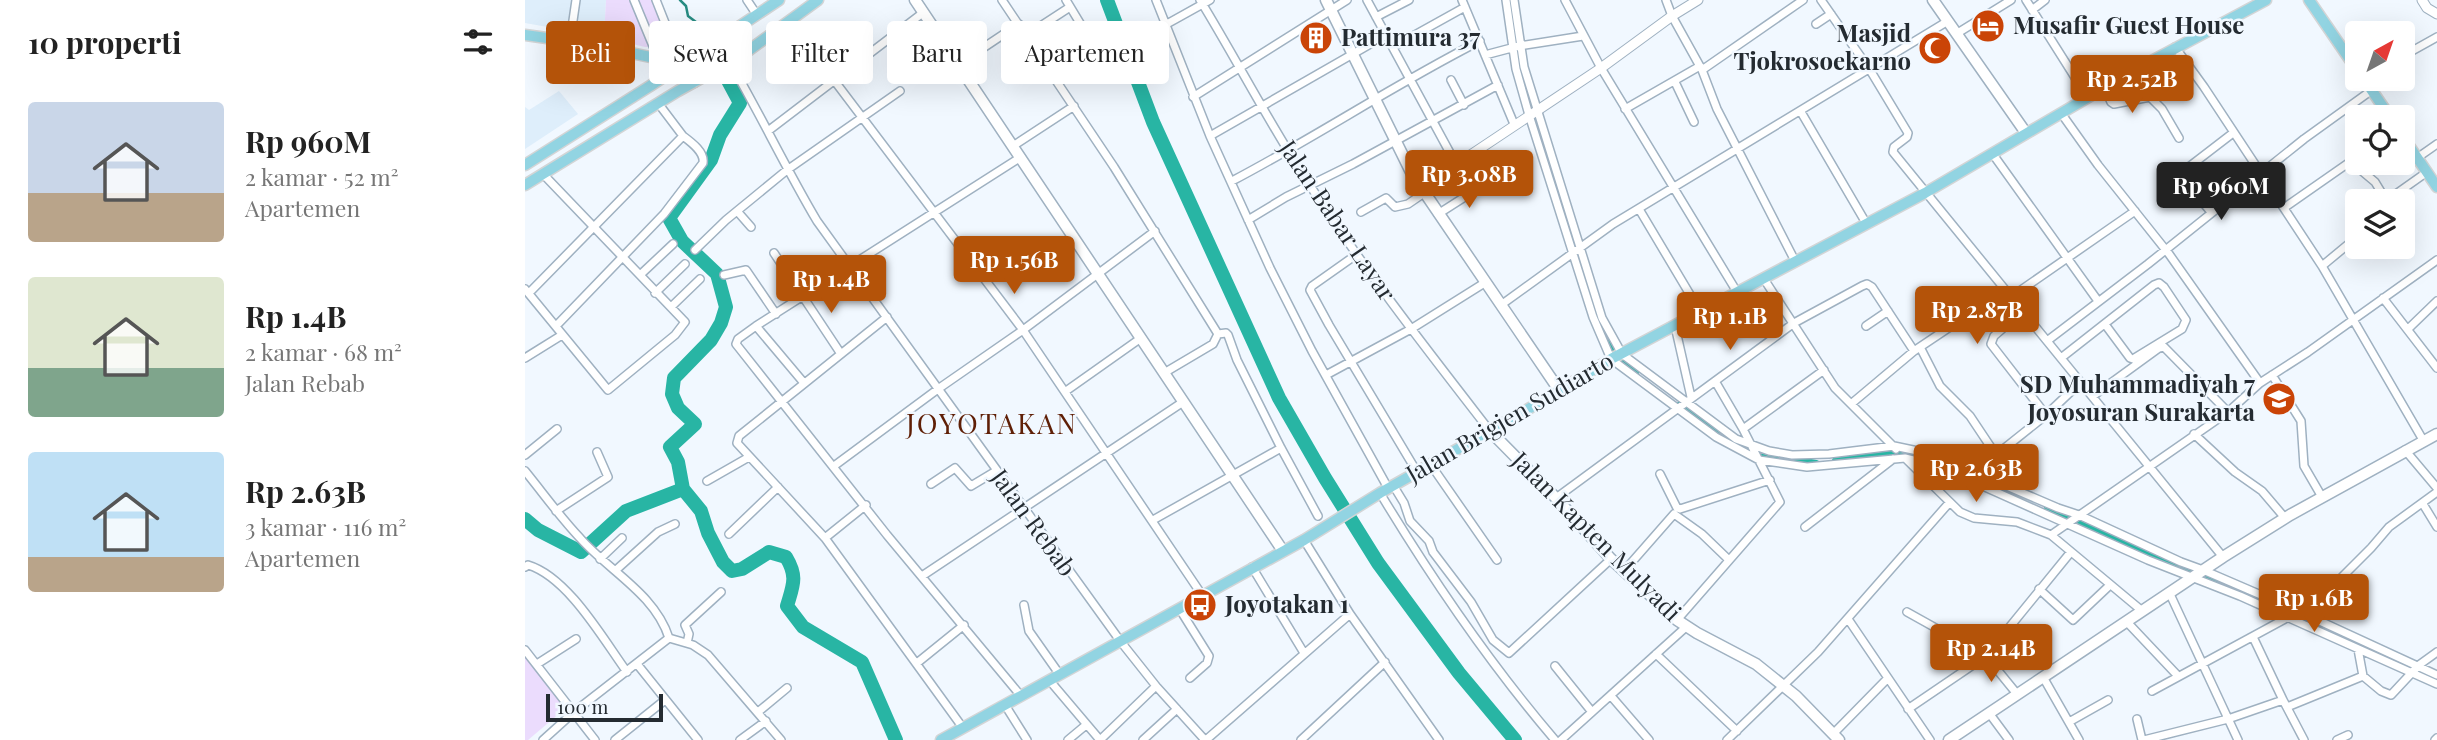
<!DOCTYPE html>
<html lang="id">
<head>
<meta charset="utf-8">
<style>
	:root { --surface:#fff; --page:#f6f6f6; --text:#222; --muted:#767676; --accent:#b45309 }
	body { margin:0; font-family:"Playfair Display",serif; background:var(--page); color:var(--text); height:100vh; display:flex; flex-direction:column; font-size:26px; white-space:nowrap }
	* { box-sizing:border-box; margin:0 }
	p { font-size:23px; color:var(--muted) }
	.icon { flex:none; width:38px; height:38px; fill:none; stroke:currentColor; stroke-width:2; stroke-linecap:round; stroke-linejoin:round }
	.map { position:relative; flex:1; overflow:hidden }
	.side { display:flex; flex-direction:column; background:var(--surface); width:525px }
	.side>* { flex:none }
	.guide { position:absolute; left:21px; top:21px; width:665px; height:63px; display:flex; gap:14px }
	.needle { width:46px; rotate:40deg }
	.buttons { position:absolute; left:1820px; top:21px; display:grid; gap:14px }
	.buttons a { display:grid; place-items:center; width:70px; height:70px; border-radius:7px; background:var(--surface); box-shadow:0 7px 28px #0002; font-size:35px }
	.scale { position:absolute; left:21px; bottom:18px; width:117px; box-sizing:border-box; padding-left:7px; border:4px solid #242b31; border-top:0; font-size:19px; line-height:24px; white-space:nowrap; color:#242b31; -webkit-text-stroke:5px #f1f8ff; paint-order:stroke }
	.price { position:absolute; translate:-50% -60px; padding:0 16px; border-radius:7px; background:var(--accent); color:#fff; font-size:23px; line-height:46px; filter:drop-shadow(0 2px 4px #0008) }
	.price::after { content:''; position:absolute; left:50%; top:42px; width:21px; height:16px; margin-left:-10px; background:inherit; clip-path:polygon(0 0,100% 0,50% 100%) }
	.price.current { background:#222; color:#fff }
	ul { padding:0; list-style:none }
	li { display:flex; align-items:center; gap:21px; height:175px; padding:0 28px }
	li span { display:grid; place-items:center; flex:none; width:196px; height:140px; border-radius:7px; color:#555 }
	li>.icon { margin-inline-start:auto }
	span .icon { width:84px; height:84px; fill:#fffc; stroke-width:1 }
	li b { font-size:30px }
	h2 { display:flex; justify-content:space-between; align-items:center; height:84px; padding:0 28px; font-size:30px }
	.chip { padding:0 24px; border-radius:7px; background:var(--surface); box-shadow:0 7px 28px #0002; font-size:24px; line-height:63px }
	.chip.current { background:var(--accent); color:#fff }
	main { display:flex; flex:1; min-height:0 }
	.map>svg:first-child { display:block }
	.built { fill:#deeefb }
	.green { fill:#ebdcfd }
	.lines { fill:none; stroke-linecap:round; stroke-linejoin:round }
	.stream { stroke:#278c82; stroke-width:2.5 }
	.canal { stroke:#28b5a4; stroke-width:8 }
	.river { stroke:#28b5a4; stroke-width:14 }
	.minor-casing { stroke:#9fb1c1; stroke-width:10 }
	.tertiary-casing { stroke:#9fb1c1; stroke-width:11 }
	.secondary-casing { stroke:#9fb1c1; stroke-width:13 }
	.primary-casing { stroke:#d3d5d6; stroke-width:13 }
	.minor { stroke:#fff; stroke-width:7 }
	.tertiary { stroke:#fff; stroke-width:9 }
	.secondary { stroke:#fff; stroke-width:10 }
	.primary { stroke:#92d4e2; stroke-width:10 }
	.labels { text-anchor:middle; stroke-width:5; stroke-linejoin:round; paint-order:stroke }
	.poi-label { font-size:24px; font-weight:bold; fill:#242b31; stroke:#f1f8ff; text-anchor:start }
	.street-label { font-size:24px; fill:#242b31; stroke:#f1f8ff }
	.quarter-label { font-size:28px; letter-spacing:2px; fill:#5f1f06; stroke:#f1f8ff }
</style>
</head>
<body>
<main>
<section class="side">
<h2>10 properti<svg class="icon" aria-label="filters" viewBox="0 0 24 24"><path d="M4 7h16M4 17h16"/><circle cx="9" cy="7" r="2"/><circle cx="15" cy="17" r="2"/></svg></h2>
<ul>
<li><span style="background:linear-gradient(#c9d6e8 65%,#b9a48a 0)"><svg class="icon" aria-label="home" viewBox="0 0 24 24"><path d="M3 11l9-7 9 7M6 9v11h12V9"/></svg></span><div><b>Rp 960M</b><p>2 kamar · 52 m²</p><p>Apartemen</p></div></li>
<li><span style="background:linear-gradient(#dfe7d0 65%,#7fa58c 0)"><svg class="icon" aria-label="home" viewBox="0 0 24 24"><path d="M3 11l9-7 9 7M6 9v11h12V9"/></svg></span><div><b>Rp 1.4B</b><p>2 kamar · 68 m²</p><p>Jalan Rebab</p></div></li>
<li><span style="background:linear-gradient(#bfe0f5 75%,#b9a48a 0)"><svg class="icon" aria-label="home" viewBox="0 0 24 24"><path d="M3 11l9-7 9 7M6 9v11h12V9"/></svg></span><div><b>Rp 2.63B</b><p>3 kamar · 116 m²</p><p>Apartemen</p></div></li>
</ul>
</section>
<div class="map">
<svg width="1912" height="740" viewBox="0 0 1912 740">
	<rect width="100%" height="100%" fill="#f1f8ff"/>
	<path class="built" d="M0 0H81L79 37 0 23Z
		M34 91 53 114 0 149V107L4 110Z"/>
	<path class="green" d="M81 0H128L148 47H120L79 37Z
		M0 657 42 707 3 740H0Z"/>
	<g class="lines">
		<path class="stream" d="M155 0 161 6 163 16 179 28"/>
		<path class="canal" d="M985 0 987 21
			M995 72 1010 112
			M1018 138 1047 240
			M1081 342 1088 354 1110 373
			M1154 406 1198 435 1233 453 1291 464
			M1311 461 1376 452 1409 458
			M1523 507 1713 592"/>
		<path class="river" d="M582 0 628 122 754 398 800 478 853 563 934 673 990 740
			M200 75 215 103 195 135 186 160 144 218 157 241 192 274 201 307 196 323 186 340 149 378 147 394 153 408 170 424 145 447 153 462 158 489 176 511 183 533 198 562 207 571 217 569 244 552 261 557C273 577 268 585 262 606L278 627 337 662 371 740
			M0 519 13 530 56 552 101 511 158 489"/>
		<defs>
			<path id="minor" d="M109 0 133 58
				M131 0 150 48 149 61
				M222 0 232 15
				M477 0 589 167 693 334
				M541 0 564 38
				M631 0 685 136 745 268 787 351 863 488
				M675 0C713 62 746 127 786 187 841 272 903 351 965 431
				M842 0 931 164
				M937 0 989 124
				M981 0 991 69 1004 115 1068 317 1086 359 1191 437 1234 460 1282 467 1380 458 1413 466 1623 560 1715 596 1912 684
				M989 0 999 67 1077 318 1097 354 1211 439 1244 451 1267 455 1304 454 1369 446 1407 454 1533 508 1554 515 1656 562 1678 570 1773 611 1912 675
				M1040 0 1076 68 1212 292
				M1141 0 1147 16 1177 70 1192 109 1270 261
				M1296 0 1345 70 1383 133 1382 137 1369 147 1368 152 1698 557
				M1501 0 1563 98
				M1507 10 1520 0
				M851 17 884 0
				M265 22 498 330 677 595
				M524 22 551 62 531 77
				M1291 24 1306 14
				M640 25 685 0
				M1431 34 1486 0
				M502 35 545 7
				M192 40C228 99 257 162 292 221L596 642 631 686 680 740
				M45 41 51 0
				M868 47 940 7
				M1650 47 1679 87 1797 266 1898 440
				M960 55 994 46 1058 36
				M1878 56 1912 37
				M434 64 494 24
				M1177 70 1278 0
				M926 80 939 105
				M1150 82 1169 122
				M1580 88 1586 102 1589 104 1625 97 1637 109 1654 138
				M668 97 822 0
				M1100 109 1175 66
				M1276 112 1341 223
				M1536 113 1573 165 1644 254 1735 383
				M243 131 399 12
				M685 136 861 35
				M488 146 549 106
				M1467 153 1573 301
				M496 157 231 326 213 339 211 344 362 535 496 696
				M1892 158 1912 144
				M1825 161 1850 182 1861 200
				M707 181C791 137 870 84 955 41
				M1861 201 1902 172
				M1759 208 1832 157
				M1114 209 1176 313
				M212 211 226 227
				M836 212 861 198 870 207 883 204 899 193
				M1686 212 1657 178 1656 173 1708 133
				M913 214 960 184
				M723 220 761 197 828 164 973 85
				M170 250 201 220 262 170 375 91
				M249 253 316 354
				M831 255 787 286 785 290 804 325 892 472
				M1797 266 1832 237
				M115 275 148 244
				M199 275 221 270 251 314
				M1239 279 1310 388 1371 449
				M0 289 83 390 150 335 160 322 18 174
				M4 293 158 136 133 103
				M130 293 160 264
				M1486 297 1610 211
				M1858 298 1912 368
				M976 305 1088 224 1423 21
				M146 307 175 279
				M1498 311 1469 336 1466 344 1521 415
				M362 317 214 436 212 443 300 538 438 728
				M31 326 139 214 178 163C180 152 166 142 158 136
				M231 326 279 383
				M1150 326 1166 397
				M1341 326 1363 311
				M1883 329 1912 301
				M693 334 701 333 703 335 712 360 756 448 793 516
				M1522 341 1623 264 1779 139 1847 90
				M1395 347 1415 386 1445 416 1471 455
				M0 358 37 335
				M1536 358 1629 285 1634 283 1639 287 1661 320 1657 329 1608 359 1605 358 1582 327
				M639 373 688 344 693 334
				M801 375 886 329 961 282
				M1747 375 1776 421 1779 466 1797 497
				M541 391 616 338
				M1568 396 1634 348 1639 347 1703 412
				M1326 404 1389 351 1480 290
				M1218 429 1299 370
				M1669 434 1710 472 1737 491 1760 518
				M1880 450 1912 488
				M0 455 32 429
				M1382 460 1435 512 1449 518 1492 522 1526 535 1616 610
				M906 465 972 560
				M309 466 413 389 498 330 630 231
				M0 471C18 493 35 517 55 538 84 571 130 594 144 638L168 645 183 655 256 740
				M1451 471 1521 415 1556 382
				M1135 474 1152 508 1155 509 1245 480
				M182 481 224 457
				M406 484 430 468 446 486 471 471
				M868 485 879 503 885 521 904 541 908 552 946 602 968 640 984 653 1086 559
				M855 493C907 579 964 663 1030 740
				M1031 498 1269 323 1337 286 1342 284 1347 287 1389 351
				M1898 504 1912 527
				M31 511 83 477 72 452
				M628 520 756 448
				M1280 527 1368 459
				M204 534 253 487
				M1526 535 1703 412 1735 383 1783 352 1912 260
				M300 538 341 505
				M779 540 825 614 914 740
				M75 559 97 538
				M0 567 3 565C43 577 78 639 102 672
				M727 567 779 653
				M91 570 133 532 150 524
				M1099 571 1149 514 1177 534 1204 560
				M397 576 658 402
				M1514 589 1548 620 1585 585
				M1644 592 1713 740
				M499 605 504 631 535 675
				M654 608 684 656 682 663 665 678
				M1382 612 1461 656 1492 694
				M1323 619 1405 740
				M1152 620 1255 502 1218 429 1190 381
				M1601 621 1653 676
				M1728 637 1758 700
				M162 643 164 634 160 625 196 592
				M0 650 70 740
				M1131 654 1212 731
				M392 663 439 625
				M12 664 51 639
				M112 664 173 740
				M1030 666 1067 712
				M1838 676 1856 691 1866 695 1894 665 1912 652
				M1518 677 1554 740
				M525 681 575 740
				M1627 691 1793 601 1846 548 1864 527 1912 492
				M1086 696 1124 740
				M480 705 502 740
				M1762 707 1838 676 1833 649
				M1383 709 1461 656 1545 553
				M233 712 262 688
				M1464 713 1484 740
				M1612 719 1617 740
				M1544 722 1583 700
				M1308 734 1363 678
				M18 740 49 712 144 638
				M90 740 140 700
				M215 740 241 721
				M543 740 561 725
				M575 740 631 686
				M618 740 652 709
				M681 740 825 614
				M776 740 860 662
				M1036 740 1161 627
				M1202 740 1293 652 1424 503
				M1619 740 1703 719 1758 700 1779 740
				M1812 740 1823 735
				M1910 740 1912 738"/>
			<path id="tertiary" d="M1897 0 1902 8 1912 14
				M896 188 1076 68 1147 16 1173 0"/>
			<path id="secondary" d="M390 0 758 551
				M801 0 887 174 1034 390
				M1408 0 1501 133
				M158 64 169 82
				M965 431 1031 498 1086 559 1152 620 1172 633 1231 664 1271 696 1314 740
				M1424 740 1698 557 1765 515 1912 434"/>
			<path id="primary" d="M1784 0 1832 70
				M0 35 64 44 158 64
				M201 35 216 56
				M1839 79 1865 117
				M1878 137 1912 187
				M0 165 125 86 254 0
				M0 185 153 91 216 56 293 0
				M416 740 779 540 855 493 1000 411 1086 359 1400 193 1608 71 1741 0"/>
		</defs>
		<use href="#minor" class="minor-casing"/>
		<use href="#tertiary" class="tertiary-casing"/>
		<use href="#secondary" class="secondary-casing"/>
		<use href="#primary" class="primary-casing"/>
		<use href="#minor" class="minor"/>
		<use href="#tertiary" class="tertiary"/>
		<use href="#secondary" class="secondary"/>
		<use href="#primary" class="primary"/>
	</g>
	<defs>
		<symbol id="hotel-disc" viewBox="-11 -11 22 22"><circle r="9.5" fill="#ca4407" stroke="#f1f8ff"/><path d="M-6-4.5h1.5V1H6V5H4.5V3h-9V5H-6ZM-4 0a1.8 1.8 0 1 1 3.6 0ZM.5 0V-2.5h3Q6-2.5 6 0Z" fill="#fff"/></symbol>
		<symbol id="building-disc" viewBox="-11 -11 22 22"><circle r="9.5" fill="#ca4407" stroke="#f1f8ff"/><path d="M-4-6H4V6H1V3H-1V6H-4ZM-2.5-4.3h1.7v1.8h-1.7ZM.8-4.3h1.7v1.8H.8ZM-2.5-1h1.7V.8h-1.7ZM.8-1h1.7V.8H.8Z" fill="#fff"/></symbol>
		<symbol id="mosque-disc" viewBox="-11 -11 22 22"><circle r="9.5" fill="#ca4407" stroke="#f1f8ff"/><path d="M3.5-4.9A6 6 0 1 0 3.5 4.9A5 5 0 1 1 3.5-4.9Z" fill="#fff"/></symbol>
		<symbol id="school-disc" viewBox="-11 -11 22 22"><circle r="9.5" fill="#ca4407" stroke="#f1f8ff"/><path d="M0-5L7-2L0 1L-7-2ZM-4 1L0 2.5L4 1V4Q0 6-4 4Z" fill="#fff"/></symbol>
		<symbol id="bus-disc" viewBox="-11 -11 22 22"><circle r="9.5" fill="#ca4407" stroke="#f1f8ff"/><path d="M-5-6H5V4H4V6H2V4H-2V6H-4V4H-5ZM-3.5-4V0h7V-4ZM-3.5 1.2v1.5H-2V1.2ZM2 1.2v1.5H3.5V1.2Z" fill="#fff"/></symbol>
	</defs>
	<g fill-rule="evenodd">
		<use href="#hotel-disc" x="1444" y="7" width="38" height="38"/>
		<use href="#building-disc" x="772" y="19" width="38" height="38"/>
		<use href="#mosque-disc" x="1391" y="29" width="38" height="38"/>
		<use href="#school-disc" x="1735" y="380" width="38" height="38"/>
		<use href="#bus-disc" x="656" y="586" width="38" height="38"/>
	</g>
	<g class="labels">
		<g class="poi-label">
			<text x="1488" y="34">Musafir Guest House</text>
			<text x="1386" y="42" text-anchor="end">Masjid<tspan x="1386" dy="28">Tjokrosoekarno</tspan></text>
			<text x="816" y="46">Pattimura 37</text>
			<text x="1730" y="393" text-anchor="end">SD Muhammadiyah 7<tspan x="1730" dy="28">Joyosuran Surakarta</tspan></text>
			<text x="700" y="613">Joyotakan 1</text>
		</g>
		<g class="street-label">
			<text transform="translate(812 221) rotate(56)" y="8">Jalan Babar Layar</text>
			<text transform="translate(985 418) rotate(-30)" y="8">Jalan Brigjen Sudiarto</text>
			<text transform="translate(508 523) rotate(54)" y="8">Jalan Rebab</text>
			<text transform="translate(1071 537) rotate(45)" y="8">Jalan Kapten Mulyadi</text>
		</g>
		<g class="quarter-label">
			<text x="467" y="434">JOYOTAKAN</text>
		</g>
	</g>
</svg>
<div class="buttons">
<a><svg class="needle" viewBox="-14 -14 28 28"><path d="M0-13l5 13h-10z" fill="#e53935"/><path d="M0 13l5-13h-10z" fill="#767676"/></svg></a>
<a><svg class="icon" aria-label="locate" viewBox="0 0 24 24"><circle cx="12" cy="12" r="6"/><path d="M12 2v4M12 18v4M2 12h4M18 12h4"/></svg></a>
<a><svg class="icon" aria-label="layers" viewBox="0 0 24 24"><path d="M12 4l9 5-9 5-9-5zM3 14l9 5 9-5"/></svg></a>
</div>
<div class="scale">100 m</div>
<b class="price" style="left:1607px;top:115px">Rp 2.52B</b>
<b class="price" style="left:944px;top:210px">Rp 3.08B</b>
<b class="price current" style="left:1696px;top:222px">Rp 960M</b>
<b class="price" style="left:489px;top:296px">Rp 1.56B</b>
<b class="price" style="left:306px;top:315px">Rp 1.4B</b>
<b class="price" style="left:1452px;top:346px">Rp 2.87B</b>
<b class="price" style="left:1205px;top:352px">Rp 1.1B</b>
<b class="price" style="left:1451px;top:504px">Rp 2.63B</b>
<b class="price" style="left:1789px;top:634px">Rp 1.6B</b>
<b class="price" style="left:1466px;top:684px">Rp 2.14B</b>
<div class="guide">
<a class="chip current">Beli</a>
<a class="chip">Sewa</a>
<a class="chip">Filter</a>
<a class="chip">Baru</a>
<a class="chip">Apartemen</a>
</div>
</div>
</main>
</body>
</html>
